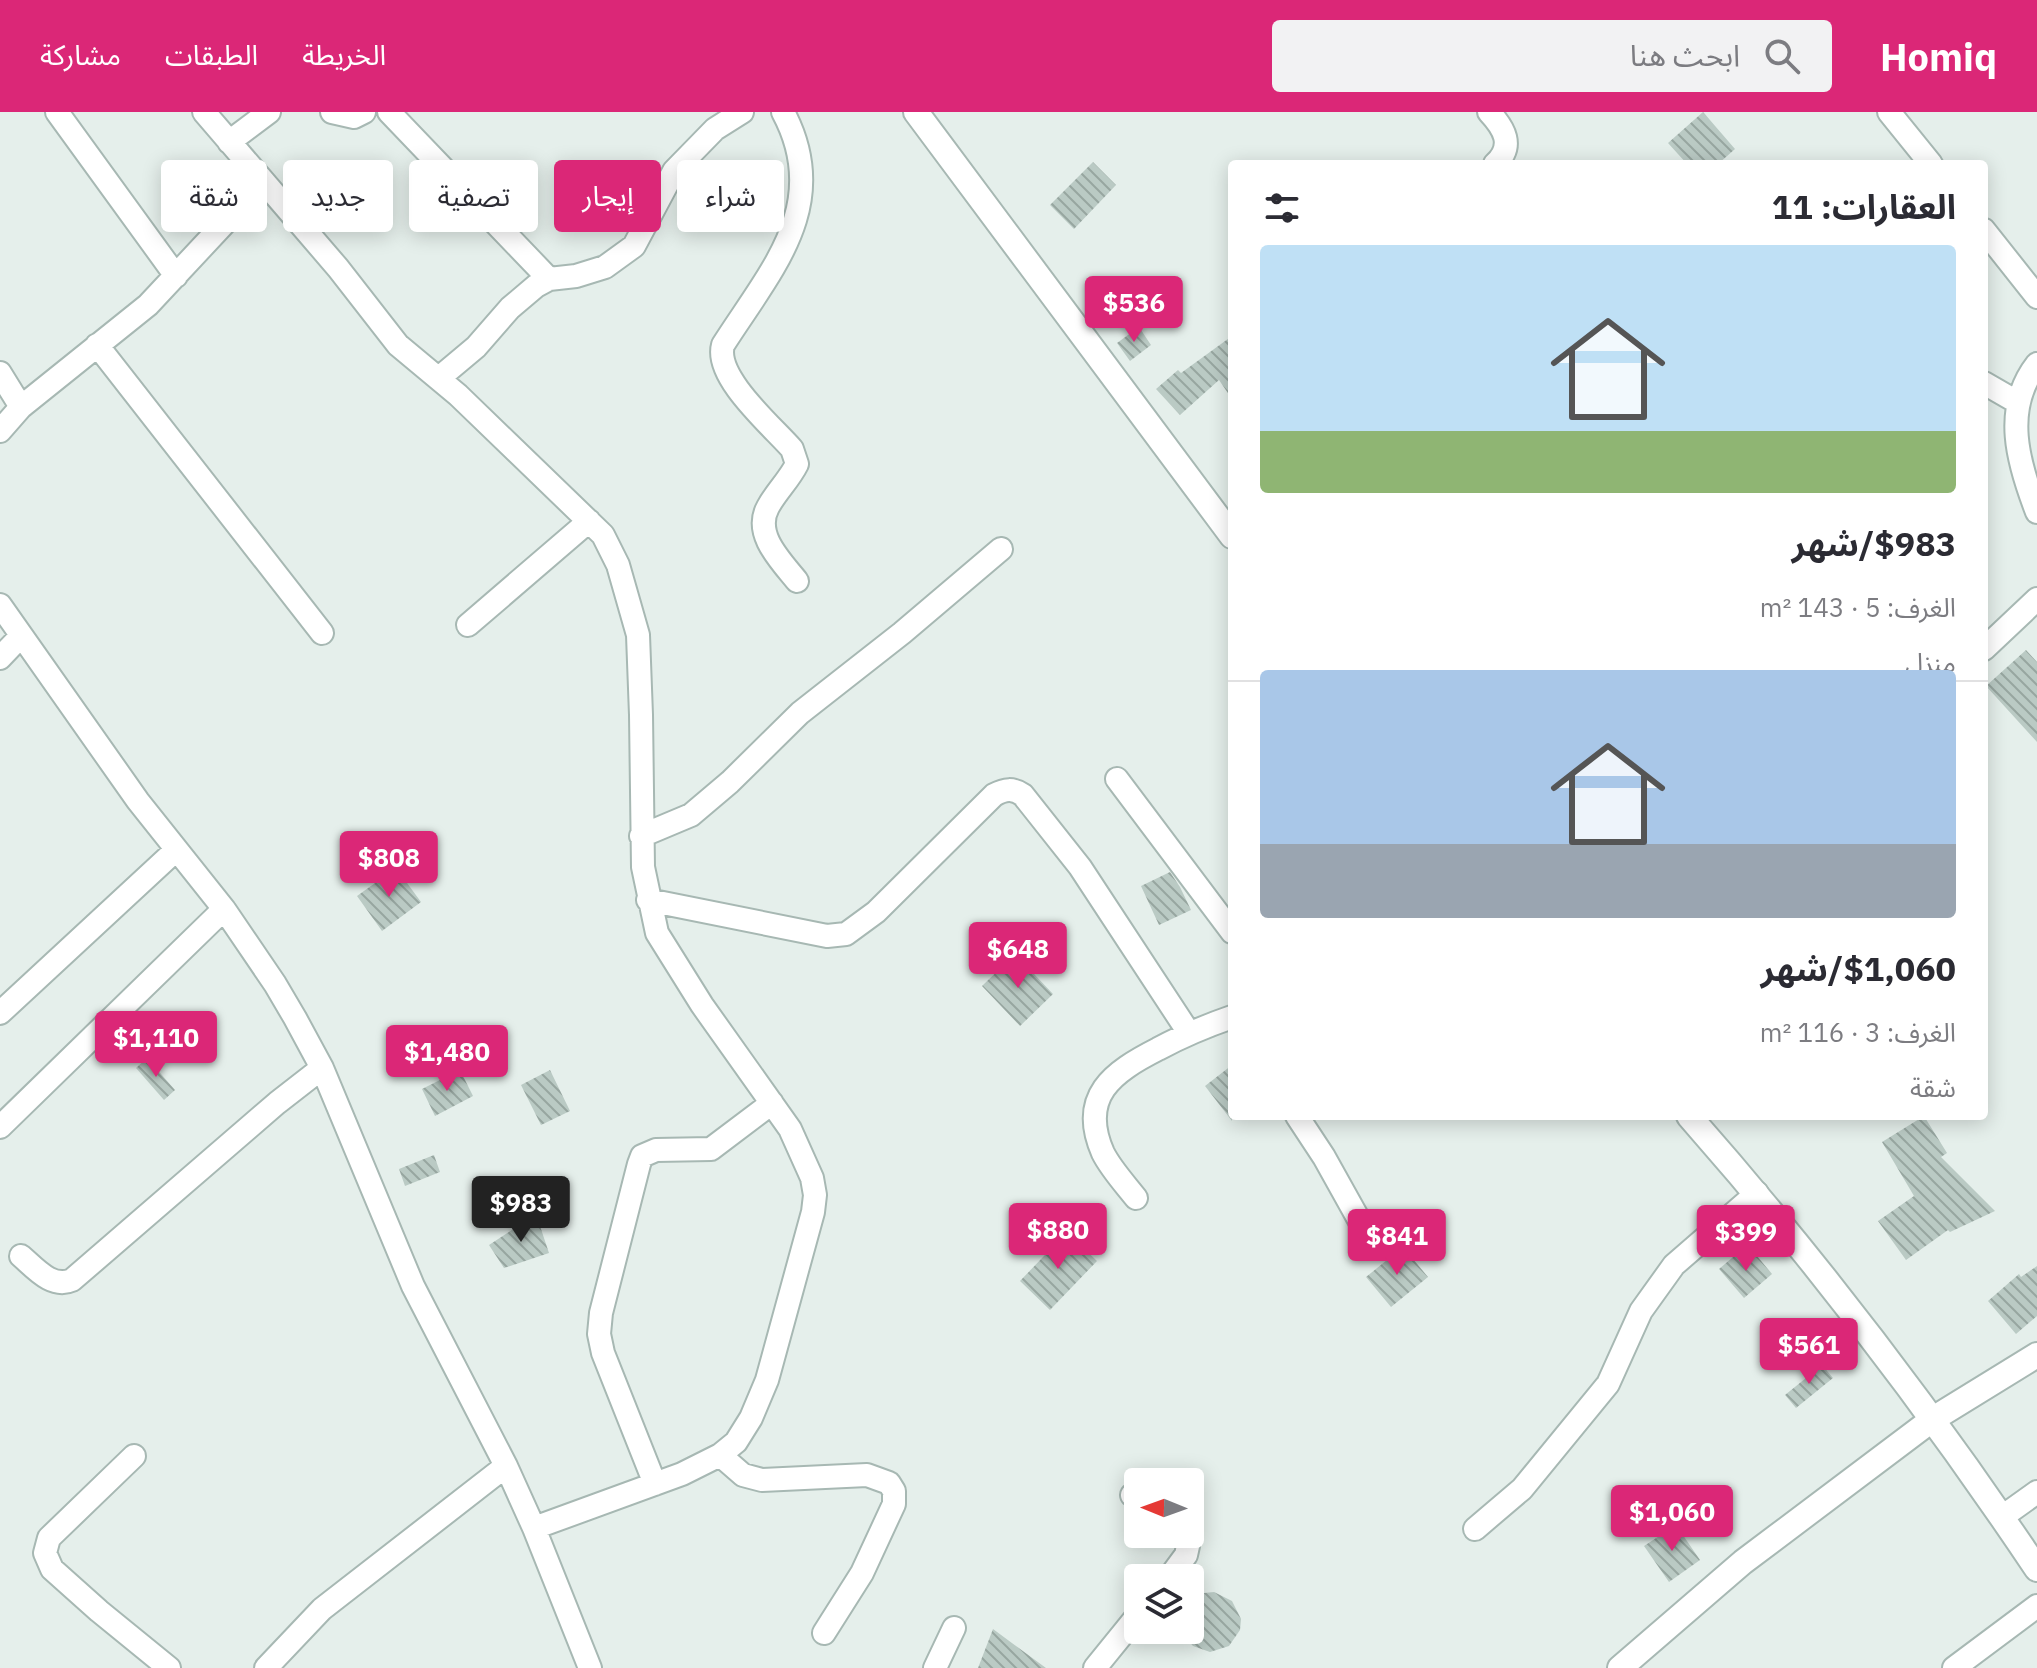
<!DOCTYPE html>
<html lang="ar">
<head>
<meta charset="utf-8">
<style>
	:root { --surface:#fff; --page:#f2f2f3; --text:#2b2b33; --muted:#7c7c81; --line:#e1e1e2; --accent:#db2777 }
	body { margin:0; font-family:"IBM Plex Sans","Noto Sans Arabic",sans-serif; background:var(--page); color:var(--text); direction:rtl; height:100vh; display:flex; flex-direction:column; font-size:30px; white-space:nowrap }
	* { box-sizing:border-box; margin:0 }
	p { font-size:26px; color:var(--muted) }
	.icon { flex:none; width:44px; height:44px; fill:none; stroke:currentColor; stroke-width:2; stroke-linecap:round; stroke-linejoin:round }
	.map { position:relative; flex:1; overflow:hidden; direction:ltr }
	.details { position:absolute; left:1228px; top:48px; width:760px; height:960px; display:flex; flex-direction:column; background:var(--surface); border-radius:8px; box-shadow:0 4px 20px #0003; direction:rtl }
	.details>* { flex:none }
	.hud { position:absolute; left:24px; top:48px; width:760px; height:72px; direction:rtl; display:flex; gap:16px }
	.needle { width:52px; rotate:271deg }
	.tools { position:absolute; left:1124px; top:1356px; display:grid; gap:16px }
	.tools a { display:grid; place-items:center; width:80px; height:80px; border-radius:8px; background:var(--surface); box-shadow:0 4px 20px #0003; font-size:40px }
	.price { position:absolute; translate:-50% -68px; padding:0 18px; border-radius:8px; background:var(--accent); color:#fff; font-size:26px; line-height:52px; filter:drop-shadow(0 2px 4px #0008) }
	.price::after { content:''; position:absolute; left:50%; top:48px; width:24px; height:18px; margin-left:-12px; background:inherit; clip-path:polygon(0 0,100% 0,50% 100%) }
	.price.active { background:#222; color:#fff }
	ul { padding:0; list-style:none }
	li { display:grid; align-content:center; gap:16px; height:424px; padding:0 32px }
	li+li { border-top:2px solid var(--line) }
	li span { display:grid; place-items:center; height:248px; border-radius:8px; color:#555 }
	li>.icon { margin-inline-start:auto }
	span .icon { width:144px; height:144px; fill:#fffc; stroke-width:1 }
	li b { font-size:34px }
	h2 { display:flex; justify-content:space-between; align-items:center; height:96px; padding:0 32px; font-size:34px }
	.pill { padding:0 28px; border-radius:8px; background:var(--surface); box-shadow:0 4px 20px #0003; font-size:28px; line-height:72px }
	.pill.active { background:var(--accent); color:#fff }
	header { display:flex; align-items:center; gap:48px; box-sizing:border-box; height:112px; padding:0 40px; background:var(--accent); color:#fff }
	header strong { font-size:38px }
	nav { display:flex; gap:44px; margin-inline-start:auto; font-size:28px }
	.search { width:560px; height:72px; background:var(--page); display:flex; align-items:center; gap:20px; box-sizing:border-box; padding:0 28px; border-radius:8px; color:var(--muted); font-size:30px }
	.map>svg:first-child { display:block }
	.building { fill:url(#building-back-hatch) }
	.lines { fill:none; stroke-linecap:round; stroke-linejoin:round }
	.minor-casing { stroke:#a7b8b3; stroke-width:26 }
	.tertiary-casing { stroke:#a7b8b3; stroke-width:28 }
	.minor { stroke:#fff; stroke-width:22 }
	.tertiary { stroke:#fff; stroke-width:24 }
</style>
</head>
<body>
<header>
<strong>Homiq</strong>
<div class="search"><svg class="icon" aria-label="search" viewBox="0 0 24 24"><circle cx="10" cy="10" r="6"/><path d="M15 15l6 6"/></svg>ابحث هنا</div>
<nav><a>الخريطة</a><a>الطبقات</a><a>مشاركة</a></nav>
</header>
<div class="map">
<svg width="2037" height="1556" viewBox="0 0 2037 1556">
	<defs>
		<pattern id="building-back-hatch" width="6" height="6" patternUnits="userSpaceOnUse" patternTransform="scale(2)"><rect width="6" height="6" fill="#bacac4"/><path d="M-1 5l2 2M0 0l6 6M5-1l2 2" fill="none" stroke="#97a6a0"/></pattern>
	</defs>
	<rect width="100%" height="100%" fill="#e5efeb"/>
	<path class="building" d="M1703 0 1735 37 1718 52H1687L1668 31Z
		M1093 50 1116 73 1074 117 1050 93Z
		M1139 215 1151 233 1130 249 1117 231Z
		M1232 224V287L1219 268 1180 303 1156 277 1178 258 1181 261Z
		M2026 538 2037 550V630L1986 574Z
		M396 756 421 790 382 819 357 784Z
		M1170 760 1180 775 1191 798 1159 813 1141 774Z
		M1015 842 1053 882 1020 914 982 874Z
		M147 946 175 978 164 988 136 956Z
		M1232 953V1009L1205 974Z
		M460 958 473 984 435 1004 422 977Z
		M550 958 570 999 541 1013 521 973Z
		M1924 1004 1947 1041 1941 1045 1995 1099 1950 1120 1948 1118 1906 1148 1878 1109 1914 1084 1882 1030Z
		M434 1043 440 1060 405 1074 399 1057Z
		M536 1102 549 1141 504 1156 489 1133Z
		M1067 1120 1097 1149 1050 1198 1020 1169Z
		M1403 1135 1428 1165 1391 1195 1366 1165Z
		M1752 1138 1772 1162 1744 1186 1719 1157 1739 1140 1743 1145Z
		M2037 1154V1204L2016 1222 1988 1189 2019 1162 2021 1165Z
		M1822 1253 1833 1266 1796 1296 1785 1283Z
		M1676 1413 1700 1448 1669 1470 1644 1434Z
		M1214 1480 1232 1489 1241 1507 1240 1518 1229 1534 1210 1540 1193 1534 1179 1518H1190V1489L1204 1481Z
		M993 1517 1046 1556H978Z"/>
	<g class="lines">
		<defs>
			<path id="minor" d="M57 0 176 164
				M204 0 338 156 398 233 458 283 603 423 618 453 638 523 641 603 643 755 657 821 702 893 790 1017 812 1066 815 1083 813 1100 767 1268 751 1306 736 1330 720 1343 682 1362 534 1416
				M332 0 354 5 364 0
				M389 0 549 167
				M783 0C833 93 770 159 723 233 714 265 772 314 792 337L797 352C789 368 776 380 768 395 753 422 781 449 797 469
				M1489 0C1504 16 1515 34 1495 52
				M1889 0 1931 52
				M229 30 269 0
				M1984 118 2037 185
				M97 233 322 521
				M2037 252C2002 297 2018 351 2037 400
				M0 261 21 295
				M439 266 476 235 510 196 536 174 549 167 576 164 605 155 634 134 674 59 715 17 742 0
				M1984 271 2017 290
				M0 319 21 295 148 193 263 70
				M0 493 138 689 224 797 275 872 295 906 322 956 413 1174 506 1354 534 1416 590 1556
				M468 513 589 409
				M1984 537 2037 487
				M0 546 21 524
				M1117 667 1232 820
				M641 724 691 703 730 670 800 601 902 521 1001 437
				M648 788 827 824 846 822 876 800 994 683C1005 677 1013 676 1023 683L1080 755 1189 921
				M0 901 176 738
				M1297 1004 1324 1045 1363 1115
				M0 1015 224 797
				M1136 1086C1125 1072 1111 1057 1103 1041 1078 984 1113 960 1158 937 1182 924 1206 914 1232 905
				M21 1144C35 1156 52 1177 72 1168L277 991 322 956
				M720 1343 743 1363 762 1368 867 1363 889 1371 894 1379V1392L862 1461 824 1521
				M134 1344 49 1426 45 1441 52 1457 99 1499 169 1556
				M655 1372 603 1241 599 1222 601 1201 639 1052 642 1044 656 1038 711 1037 772 991
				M1132 1383 1138 1387
				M2002 1405 2037 1380
				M1475 1417 1522 1377 1608 1272 1641 1199 1674 1153 1757 1081
				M1169 1466 1186 1443 1188 1434 1181 1422
				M266 1556 322 1497 506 1354
				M935 1556 954 1516
				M1095 1556 1138 1503
				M1954 1556 2037 1494"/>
			<path id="tertiary" d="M916 0 1232 424
				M1689 1004C1815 1147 1931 1299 2037 1457
				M1620 1556 1743 1450 1933 1307 2037 1243"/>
		</defs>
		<use href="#minor" class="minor-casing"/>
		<use href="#tertiary" class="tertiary-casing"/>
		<use href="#minor" class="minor"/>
		<use href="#tertiary" class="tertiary"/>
	</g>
</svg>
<div class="tools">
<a><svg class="needle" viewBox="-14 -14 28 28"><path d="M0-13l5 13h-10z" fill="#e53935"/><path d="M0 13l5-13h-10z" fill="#7c7c81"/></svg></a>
<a><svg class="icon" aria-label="layers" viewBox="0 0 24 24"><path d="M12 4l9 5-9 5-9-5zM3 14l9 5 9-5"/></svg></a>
</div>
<b class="price" style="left:1134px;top:232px">$536</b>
<b class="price" style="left:389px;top:787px">$808</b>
<b class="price" style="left:1018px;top:878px">$648</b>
<b class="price" style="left:156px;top:967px">$1,110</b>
<b class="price" style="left:447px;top:981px">$1,480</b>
<b class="price active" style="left:521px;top:1132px">$983</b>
<b class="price" style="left:1058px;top:1159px">$880</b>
<b class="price" style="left:1746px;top:1161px">$399</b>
<b class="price" style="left:1397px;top:1165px">$841</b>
<b class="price" style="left:1809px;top:1274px">$561</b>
<b class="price" style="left:1672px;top:1441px">$1,060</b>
<div class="hud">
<a class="pill">شراء</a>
<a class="pill active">إيجار</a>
<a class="pill">تصفية</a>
<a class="pill">جديد</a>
<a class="pill">شقة</a>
</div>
<section class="details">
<h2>العقارات: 11<svg class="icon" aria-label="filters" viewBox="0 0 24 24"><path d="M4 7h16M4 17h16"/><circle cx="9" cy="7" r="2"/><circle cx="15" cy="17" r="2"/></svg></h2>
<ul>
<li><span style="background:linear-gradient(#bfe0f5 75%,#8fb573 0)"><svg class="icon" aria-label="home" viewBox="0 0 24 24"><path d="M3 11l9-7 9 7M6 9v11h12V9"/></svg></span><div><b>$983/شهر</b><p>الغرف: 5 · 143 m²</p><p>منزل</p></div></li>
<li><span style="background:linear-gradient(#a9c7e8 70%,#9aa5b1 0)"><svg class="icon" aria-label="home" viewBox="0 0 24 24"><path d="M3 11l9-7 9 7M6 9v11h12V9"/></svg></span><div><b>$1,060/شهر</b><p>الغرف: 3 · 116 m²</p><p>شقة</p></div></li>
</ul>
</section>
</div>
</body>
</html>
